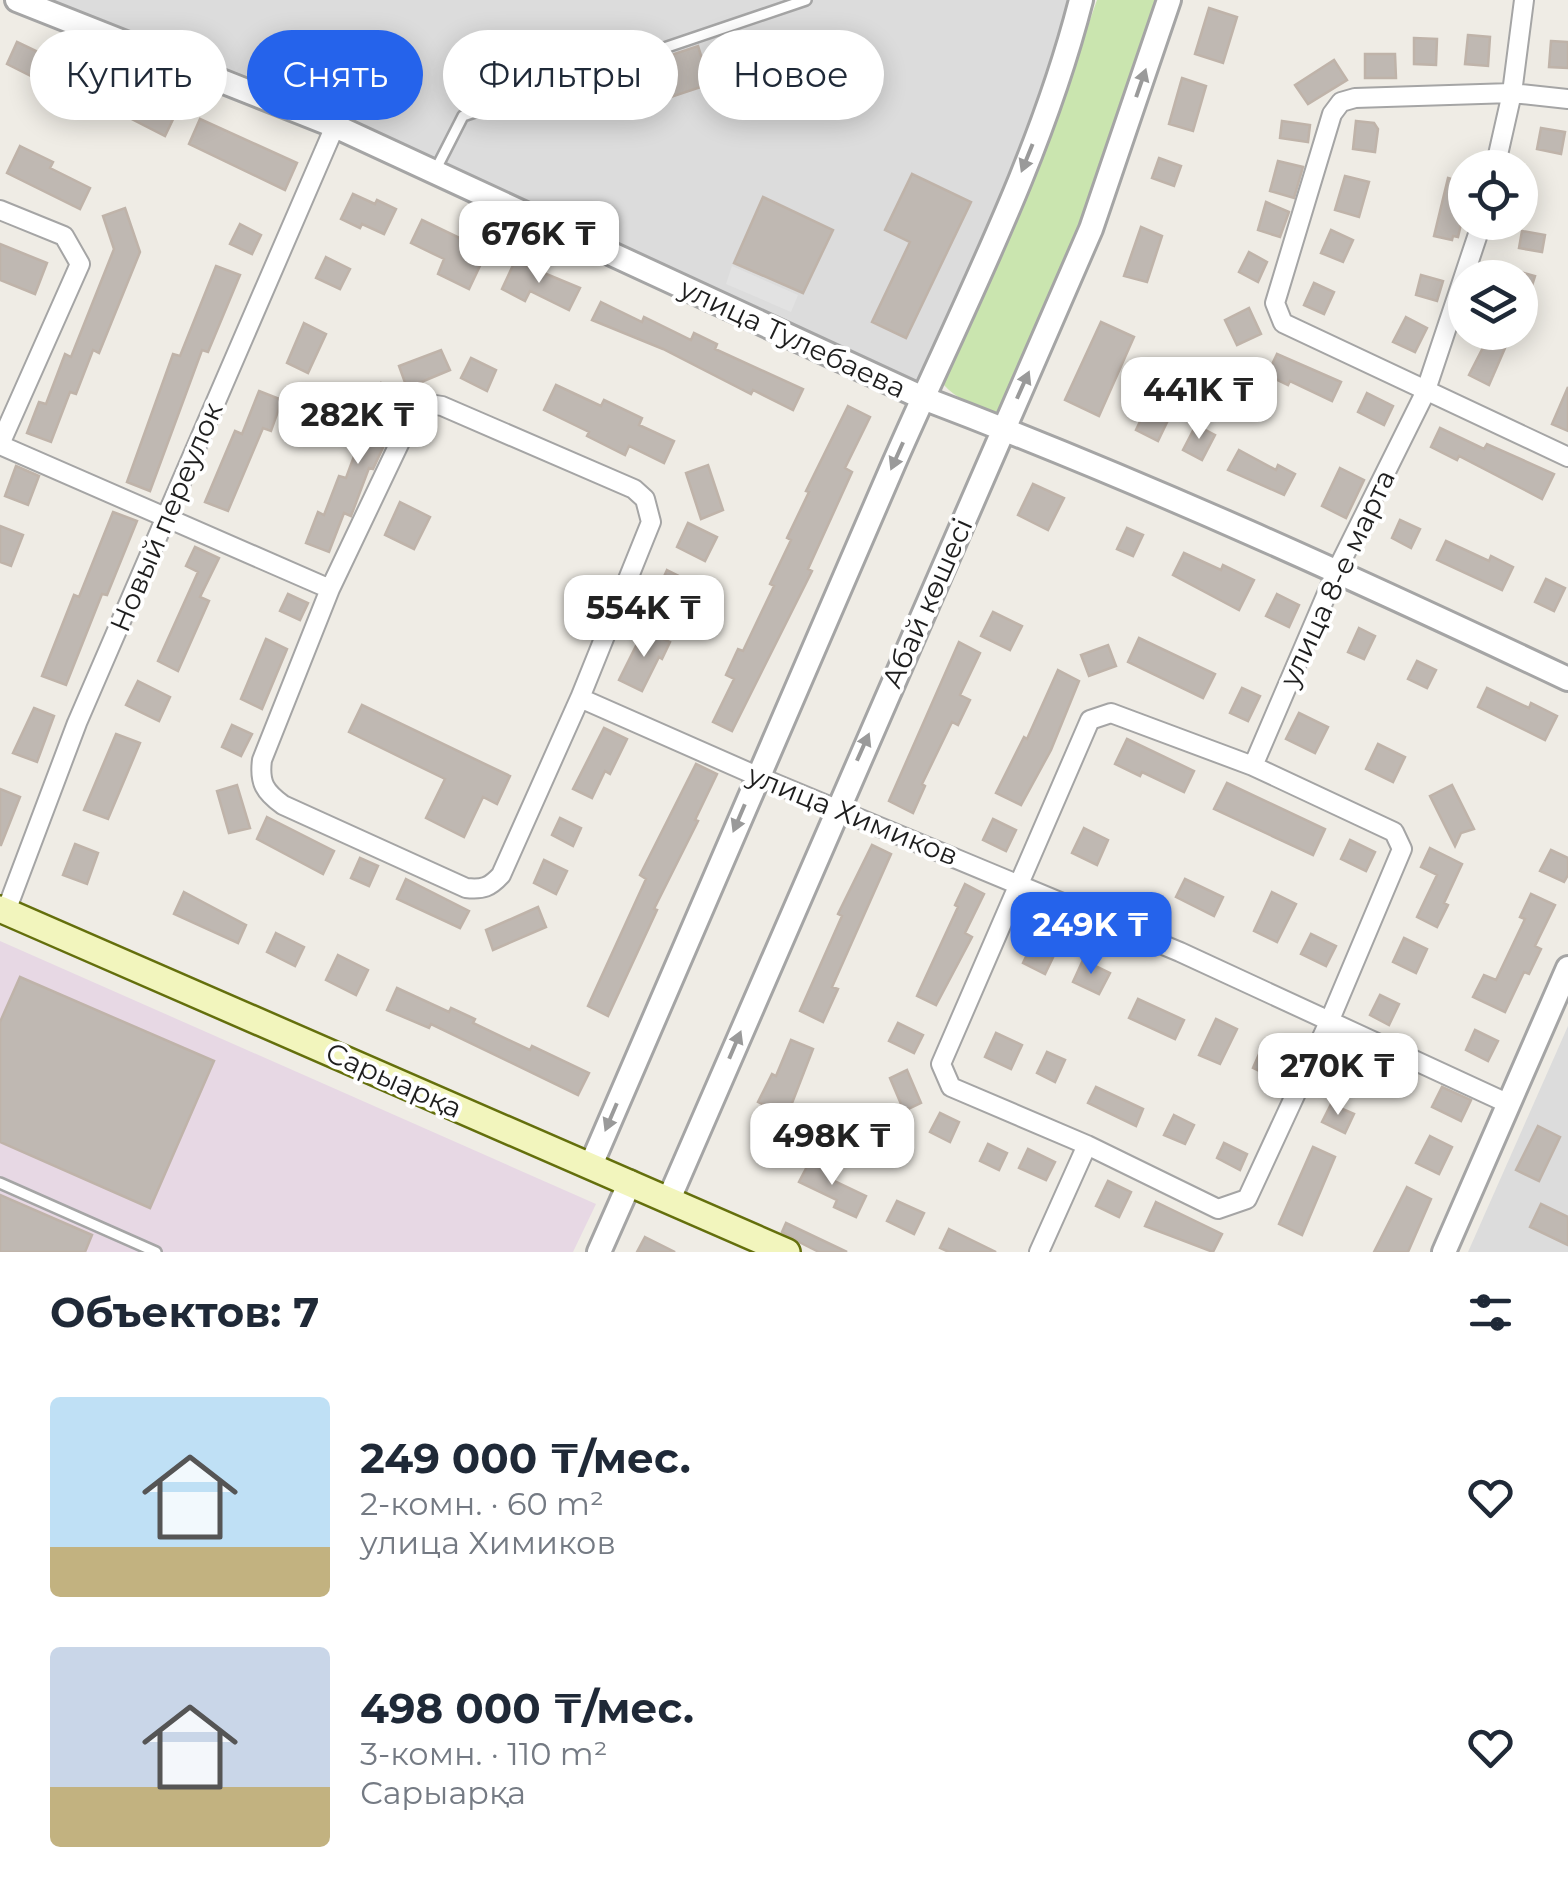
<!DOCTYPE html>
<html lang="ru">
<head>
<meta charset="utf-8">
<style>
	:root { --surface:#fff; --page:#f2f2f3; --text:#1f2937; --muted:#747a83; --accent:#2563eb }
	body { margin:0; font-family:Montserrat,sans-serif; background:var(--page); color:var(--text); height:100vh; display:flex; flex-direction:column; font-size:38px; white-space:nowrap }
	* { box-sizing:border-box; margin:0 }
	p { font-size:32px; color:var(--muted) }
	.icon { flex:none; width:55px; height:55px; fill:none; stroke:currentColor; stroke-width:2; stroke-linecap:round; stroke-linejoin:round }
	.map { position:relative; height:1252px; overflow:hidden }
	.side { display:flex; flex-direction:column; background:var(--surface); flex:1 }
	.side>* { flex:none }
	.hud { position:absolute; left:30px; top:30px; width:1000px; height:90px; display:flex; gap:20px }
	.controls { position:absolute; left:1448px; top:150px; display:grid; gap:20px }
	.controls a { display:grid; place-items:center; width:90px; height:90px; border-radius:50%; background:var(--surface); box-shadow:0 5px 25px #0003; font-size:50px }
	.price { position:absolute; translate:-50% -85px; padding:0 22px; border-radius:20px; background:#fff; color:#222; font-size:32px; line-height:65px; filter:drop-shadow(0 2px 5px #0008) }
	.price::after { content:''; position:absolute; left:50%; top:60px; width:30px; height:22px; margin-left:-15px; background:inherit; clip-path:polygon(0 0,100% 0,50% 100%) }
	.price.selected { background:var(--accent); color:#fff }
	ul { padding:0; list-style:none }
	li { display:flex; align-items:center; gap:30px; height:250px; padding:0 50px }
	li span { display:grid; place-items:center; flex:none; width:280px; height:200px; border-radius:10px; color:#555 }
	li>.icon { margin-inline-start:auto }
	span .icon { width:120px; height:120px; fill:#fffc; stroke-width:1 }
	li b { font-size:42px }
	h2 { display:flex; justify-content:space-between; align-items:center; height:120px; padding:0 50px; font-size:42px }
	.chip { padding:0 35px; border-radius:45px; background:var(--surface); box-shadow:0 5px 25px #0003; font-size:35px; line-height:90px }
	.chip.selected { background:var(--accent); color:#fff }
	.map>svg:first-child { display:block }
	.residential { fill:#dcdcdc }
	.industrial { fill:#e7d8e4 }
	.grass { fill:#cae5af }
	.parking { fill:#e2e2e2 }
	.building { fill:#bfb8b2; stroke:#bfb3a9; stroke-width:2.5 }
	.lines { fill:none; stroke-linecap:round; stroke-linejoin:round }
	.service-casing { stroke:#a5a5a5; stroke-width:14 }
	.minor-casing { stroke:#a5a5a5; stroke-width:22 }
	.tertiary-casing { stroke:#a5a5a5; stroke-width:28 }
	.secondary-casing { stroke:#646f0c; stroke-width:30 }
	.service { stroke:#fff; stroke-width:9 }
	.minor { stroke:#fff; stroke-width:18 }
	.tertiary { stroke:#fff; stroke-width:22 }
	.secondary { stroke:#f2f5bd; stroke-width:25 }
	.oneway { fill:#9a9a9a }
	.labels { text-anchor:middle; stroke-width:8; stroke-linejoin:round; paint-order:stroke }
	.street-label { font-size:28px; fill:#1e1e1e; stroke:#fff }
</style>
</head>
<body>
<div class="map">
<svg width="1568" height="1252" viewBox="0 0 1568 1252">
	<rect width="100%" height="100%" fill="#efece5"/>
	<path class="residential" d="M14 0H1078L1065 63 923 398Z
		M1568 1026V1252H1468Z"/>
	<path class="industrial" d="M0 941 596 1204 573 1252H0Z"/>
	<path class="grass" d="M1097 0H1157L1075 256 1000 412C981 411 955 398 943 384L946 367 1047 142Z"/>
	<path class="parking" d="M732 266 798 295 791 312 726 284Z"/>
	<path class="building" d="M1209 8 1237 17 1223 63 1195 54Z
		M1468 35 1490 37 1488 66 1465 64Z
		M1414 38 1437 39 1436 65 1414 64Z
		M1551 41 1568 42V68L1549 67Z
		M17 42 63 64 66 58 144 95 142 99 175 115 165 136 34 69 31 76 7 64Z
		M698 46 710 84 626 112 614 74Z
		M1365 54H1395L1396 78H1365Z
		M1334 60 1347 80 1308 104 1295 85Z
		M1182 78 1206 86 1193 131 1169 124Z
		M200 119 297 163 285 190 189 144Z
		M1282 121 1310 125 1308 142 1280 138Z
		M1356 121 1374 123 1378 129 1375 152 1353 149Z
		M1541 128 1565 132 1561 154 1537 149Z
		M20 146 53 162 50 168 90 188 80 209 7 173Z
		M1159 158 1181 166 1174 186 1152 178Z
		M1278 161 1303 167 1294 198 1270 191Z
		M912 174 971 202 906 338 872 322 910 242 885 230Z
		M1345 176 1369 182 1359 217 1335 210Z
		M1448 178 1465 183V207L1458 237 1453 236 1452 240 1434 236Z
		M353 194 375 204 377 200 396 209 384 234 362 224 360 228 341 219Z
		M763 197 833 230 803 293 734 263Z
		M1266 202 1289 212 1280 237 1258 230Z
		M125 208 140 252 99 353 93 350 76 394 70 392 51 442 27 433 39 402 46 404 65 354 71 357 114 249 103 216Z
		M422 220 487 251 469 289 438 274 444 259 411 243Z
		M240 224 261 235 252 254 230 244Z
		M1141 227 1162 236 1147 282 1124 276Z
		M1331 230 1353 240 1343 262 1321 253Z
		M1522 231 1545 235 1542 252 1519 248Z
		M0 244 47 263 35 294 0 280Z
		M1249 252 1267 262 1258 282 1239 272Z
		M326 257 350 269 340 289 316 278Z
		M515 261 580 288 569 310 530 291 525 301 502 289Z
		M216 266 240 275 208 352 202 350 150 491 127 482 173 354 180 356Z
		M1520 272 1535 276 1523 314H1520Z
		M1421 275 1443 281 1437 301 1416 295Z
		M1314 283 1334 292 1324 314 1304 305Z
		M601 302 642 322 644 317 691 340 694 333 717 344 715 349 803 389 793 410 753 390 751 394 663 349 592 320Z
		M1249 308 1261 334 1237 345 1225 320Z
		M1406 317 1427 328 1415 352 1393 342Z
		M1101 322 1134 337 1099 416 1065 400Z
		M304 323 326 334 308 373 287 363Z
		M1491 332H1512L1489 385 1469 375Z
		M441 350 450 370 407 388 399 366Z
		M1277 354 1341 382 1332 401 1290 381 1288 385 1267 375Z
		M471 358 496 370 487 391 461 378Z
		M1159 382 1181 393 1158 441 1136 430Z
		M381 383 405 392 387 439 373 469 369 468 351 516 344 513 329 552 306 543 318 512 324 515 339 476 346 478Z
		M556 385 601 406 604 400 642 418 639 425 674 441 664 463 629 446 625 455 587 436 589 432 544 410Z
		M1568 387V431L1552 424Z
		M259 391 282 400 271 431 263 428 228 511 205 502 235 431 242 434Z
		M1367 393 1393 406 1384 425 1358 412Z
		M848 406 870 417 845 468 852 472 808 569 812 571 732 731 713 722 734 679 726 675 738 649 743 651 774 586 770 584 791 540 787 538 809 492 806 491Z
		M1196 425 1215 435 1202 460 1183 450Z
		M1440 428 1484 449 1487 444 1554 474 1542 499 1459 456 1457 460 1431 447Z
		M1239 450 1276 470 1278 465 1295 474 1284 495 1228 470Z
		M708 465 723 510 701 519 686 473Z
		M16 466 39 476 28 505 5 496Z
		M1340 468 1364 480 1346 518 1322 506Z
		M1033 484 1064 498 1048 530 1018 515Z
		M400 502 430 517 414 549 385 535Z
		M113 512 137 521 107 595 102 594 66 685 42 676 74 595 79 597Z
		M1400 520 1420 529 1411 548 1392 538Z
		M688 523 717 537 705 561 677 547Z
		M0 526 23 535 11 566 0 562Z
		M1127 528 1143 535 1133 556 1117 549Z
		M1446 541 1489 561 1491 556 1513 567 1502 590 1437 560Z
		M195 547 219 558 200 597 209 601 178 671 158 661 198 572 186 566Z
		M1184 553 1221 570 1223 565 1254 580 1239 610 1173 575Z
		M667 570 689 581 679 603 657 592Z
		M1546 579 1565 588 1554 611 1535 602Z
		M288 594 308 603 300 620 280 611Z
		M1277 594 1299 605 1289 627 1266 616Z
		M993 612 1022 626 1010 650 981 636Z
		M1359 628 1375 636 1364 659 1348 652Z
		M644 630 670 642 662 659 659 657 642 691 619 680Z
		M1139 638 1215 674 1203 698 1128 662Z
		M266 639 287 649 262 709 241 699Z
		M959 642 980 653 960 695 970 700 958 725 952 722 922 784 925 786 913 813 889 801Z
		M1108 645 1116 666 1089 676 1081 655Z
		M1417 661 1436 670 1427 688 1408 679Z
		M1058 670 1079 681 1051 750 1021 805 996 793 1024 737 1027 739Z
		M138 681 170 697 159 721 126 705Z
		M1242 688 1260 696 1248 721 1230 713Z
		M1487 688 1529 708 1531 703 1557 716 1545 740 1478 707Z
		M362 705 510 776 497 804 483 797 464 837 426 818 445 779 349 732Z
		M34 708 54 716 37 762 13 753Z
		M1299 713 1328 727 1315 753 1286 739Z
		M232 725 252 734 241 756 222 747Z
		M604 728 627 739 610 774 605 771 592 798 573 789Z
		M116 734 140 743 108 819 84 810Z
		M1127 739 1194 771 1184 792 1142 772 1140 776 1115 764Z
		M1378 744 1405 757 1393 782 1366 769Z
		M696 764 717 774 695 820 698 821 654 909 657 910 608 1016 588 1006 646 879 640 875Z
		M1227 783 1325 829 1313 855 1214 809Z
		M237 785 250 828 229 833 217 791Z
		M1452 785 1474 829 1461 833 1455 846 1430 796Z
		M0 789 20 797 1 845H0Z
		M267 817 334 851 323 874 257 839Z
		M560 818 581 828 573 846 552 835Z
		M993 819 1016 830 1006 851 983 840Z
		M1084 828 1108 840 1097 865 1072 853Z
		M1350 840 1375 852 1366 871 1341 859Z
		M75 844 98 853 87 884 63 875Z
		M872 845 891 854 832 987 838 989 823 1022 800 1011 842 916 838 914Z
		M1430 848 1462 864 1444 903 1448 905 1437 927 1417 917 1437 875 1421 867Z
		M1551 850 1568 858V875L1564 882 1540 871Z
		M360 858 378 866 369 886 351 878Z
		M544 860 567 871 556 894 534 883Z
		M406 879 469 911 460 928 397 899Z
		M1185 879 1223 897 1214 916 1176 897Z
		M965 884 984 894 965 933 972 937 936 1005 917 996 958 907 955 905Z
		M184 892 246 925 238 943 174 914Z
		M1272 892 1296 904 1277 942 1254 931Z
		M1531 894 1555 905 1535 946 1541 949 1529 974 1524 972 1505 1012 1473 997 1484 975 1496 980 1525 919 1520 917Z
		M538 907 546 927 493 950 486 930Z
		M276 933 304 947 295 966 267 952Z
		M1311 934 1336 946 1326 966 1301 954Z
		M1404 938 1427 949 1416 973 1393 962Z
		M1034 940 1056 951 1045 974 1023 963Z
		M338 955 368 970 356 995 326 980Z
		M1083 960 1110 973 1099 994 1073 982Z
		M20 977 214 1061 150 1208 0 1142V1022Z
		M397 988 449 1012 451 1008 475 1019 473 1023 530 1050 532 1046 589 1073 578 1095 431 1024 429 1028 387 1010Z
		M1380 995 1399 1004 1389 1025 1370 1015Z
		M1138 999 1184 1020 1175 1039 1129 1018Z
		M1216 1019 1237 1029 1220 1064 1199 1055Z
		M898 1023 923 1035 914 1053 889 1041Z
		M1475 1030 1498 1041 1488 1061 1466 1050Z
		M996 1033 1022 1045 1011 1069 985 1057Z
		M791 1040 813 1049 787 1116 758 1102 772 1074 776 1076Z
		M1357 1050 1381 1062 1372 1081 1348 1070Z
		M1047 1052 1065 1060 1055 1082 1037 1073Z
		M1260 1052 1292 1067 1284 1083 1253 1068Z
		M907 1070 921 1103 904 1111 890 1078Z
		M1096 1087 1143 1109 1136 1126 1088 1103Z
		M1442 1087 1471 1100 1461 1121 1432 1107Z
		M1331 1104 1354 1114 1345 1133 1322 1122Z
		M940 1113 959 1122 950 1142 930 1132Z
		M1174 1115 1194 1125 1185 1144 1164 1135Z
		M1538 1126 1560 1137 1539 1181 1516 1170Z
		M1430 1136 1452 1147 1439 1174 1416 1163Z
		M1224 1143 1247 1154 1240 1170 1217 1158Z
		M988 1144 1007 1153 999 1170 980 1161Z
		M1313 1147 1335 1157 1302 1235 1279 1224Z
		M1028 1149 1055 1162 1046 1180 1019 1168Z
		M811 1159 836 1172 832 1180 866 1196 856 1217 834 1207 837 1200 799 1182Z
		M1108 1181 1131 1192 1119 1217 1096 1206Z
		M1407 1187 1431 1199 1408 1252H1374Z
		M0 1195 92 1235 85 1252H0Z
		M897 1201 924 1213 914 1234 887 1221Z
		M1156 1202 1222 1234 1213 1252 1145 1226Z
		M1541 1204 1568 1217V1245L1530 1227Z
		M786 1223 847 1252H819L801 1243 782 1232Z
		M949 1229 996 1252H949L940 1248Z
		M645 1237 675 1252H637Z"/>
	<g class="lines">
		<defs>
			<path id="service" d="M436 169 463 116 806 0
				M0 1183 156 1252"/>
			<path id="minor" d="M1568 99 1512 93 1355 98 1341 102 1332 114 1275 303 1283 323 1568 457
				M1495 168 1512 93 1524 0
				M0 210 64 236 80 264 0 444
				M429 404 442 406 634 489 645 499 651 522 580 698 501 875C490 887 483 890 466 888L283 805C265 792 259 783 262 760L330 589 410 421 418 409Z
				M0 445 330 589
				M580 698 757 776 1180 952 1509 1104
				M1111 713 1253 766 1394 832 1402 849 1329 1022 1247 1199 1218 1209 1087 1145 951 1087 941 1064 1090 720Z
				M1253 766 1337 570 1425 393 1482 222
				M6 911 77 723 335 126
				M1039 1252 1087 1145"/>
			<path id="tertiary" d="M17 0 335 126 923 398C1142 481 1356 579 1568 679
				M591 1165C690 931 791 697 894 463 960 312 1040 161 1081 0
				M669 1199 1091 229 1169 0
				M599 1252 630 1182
				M1444 1252 1568 968"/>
			<path id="secondary" d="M0 909 787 1252"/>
		</defs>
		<use href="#service" class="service-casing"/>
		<use href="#minor" class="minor-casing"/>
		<use href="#tertiary" class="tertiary-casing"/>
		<use href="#secondary" class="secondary-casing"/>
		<use href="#service" class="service"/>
		<use href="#minor" class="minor"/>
		<use href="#tertiary" class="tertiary"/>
		<use href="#secondary" class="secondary"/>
	</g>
	<defs><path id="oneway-solid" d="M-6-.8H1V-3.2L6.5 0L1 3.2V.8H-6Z" transform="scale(2.5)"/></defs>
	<g class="oneway">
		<use href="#oneway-solid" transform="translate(1141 83) rotate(-71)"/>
		<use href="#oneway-solid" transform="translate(1027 158) rotate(112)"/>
		<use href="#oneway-solid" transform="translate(1023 385) rotate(-66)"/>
		<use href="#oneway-solid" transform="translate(897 456) rotate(114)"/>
		<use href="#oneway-solid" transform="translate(863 747) rotate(-66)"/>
		<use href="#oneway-solid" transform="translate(739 818) rotate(113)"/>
		<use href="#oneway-solid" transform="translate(735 1045) rotate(-67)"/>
		<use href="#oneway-solid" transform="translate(611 1117) rotate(113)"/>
	</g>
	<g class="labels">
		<g class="street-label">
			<text transform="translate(793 338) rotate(25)" y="10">улица Тулебаева</text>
			<text transform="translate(166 517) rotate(-67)" y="10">Новый переулок</text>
			<text transform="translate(1337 578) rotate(-65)" y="10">улица 8-е марта</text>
			<text transform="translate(927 603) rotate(-66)" y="10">Абай көшесі</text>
			<text transform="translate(853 815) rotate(22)" y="10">улица Химиков</text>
			<text transform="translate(394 1080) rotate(24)" y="10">Сарыарқа</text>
		</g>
	</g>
</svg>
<div class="controls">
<a><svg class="icon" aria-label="locate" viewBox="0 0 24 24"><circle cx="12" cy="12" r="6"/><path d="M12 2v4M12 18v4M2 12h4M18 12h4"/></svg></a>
<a><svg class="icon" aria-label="layers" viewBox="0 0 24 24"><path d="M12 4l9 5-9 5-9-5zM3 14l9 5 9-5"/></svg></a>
</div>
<b class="price" style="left:539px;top:286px">676K ₸</b>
<b class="price" style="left:1199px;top:442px">441K ₸</b>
<b class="price" style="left:358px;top:467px">282K ₸</b>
<b class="price" style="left:644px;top:660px">554K ₸</b>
<b class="price selected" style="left:1091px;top:977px">249K ₸</b>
<b class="price" style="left:1338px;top:1118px">270K ₸</b>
<b class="price" style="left:832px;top:1188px">498K ₸</b>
<div class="hud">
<a class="chip">Купить</a>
<a class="chip selected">Снять</a>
<a class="chip">Фильтры</a>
<a class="chip">Новое</a>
</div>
</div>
<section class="side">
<h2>Объектов: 7<svg class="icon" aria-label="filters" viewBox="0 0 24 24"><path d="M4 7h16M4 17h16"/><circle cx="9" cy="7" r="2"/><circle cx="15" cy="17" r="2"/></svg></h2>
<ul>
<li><span style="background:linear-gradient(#bfe0f5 75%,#c2b280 0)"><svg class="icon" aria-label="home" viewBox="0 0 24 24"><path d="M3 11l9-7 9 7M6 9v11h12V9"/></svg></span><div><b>249 000 ₸/мес.</b><p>2-комн. · 60 m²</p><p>улица Химиков</p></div><svg class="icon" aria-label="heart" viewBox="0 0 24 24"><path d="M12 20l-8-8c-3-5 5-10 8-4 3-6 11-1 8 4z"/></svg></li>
<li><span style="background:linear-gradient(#c9d6e8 70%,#c2b280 0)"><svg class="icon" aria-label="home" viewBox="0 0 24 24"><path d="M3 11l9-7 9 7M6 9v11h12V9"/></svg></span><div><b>498 000 ₸/мес.</b><p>3-комн. · 110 m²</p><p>Сарыарқа</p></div><svg class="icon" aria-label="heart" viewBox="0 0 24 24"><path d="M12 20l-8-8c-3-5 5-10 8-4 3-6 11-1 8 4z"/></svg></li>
</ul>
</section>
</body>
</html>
